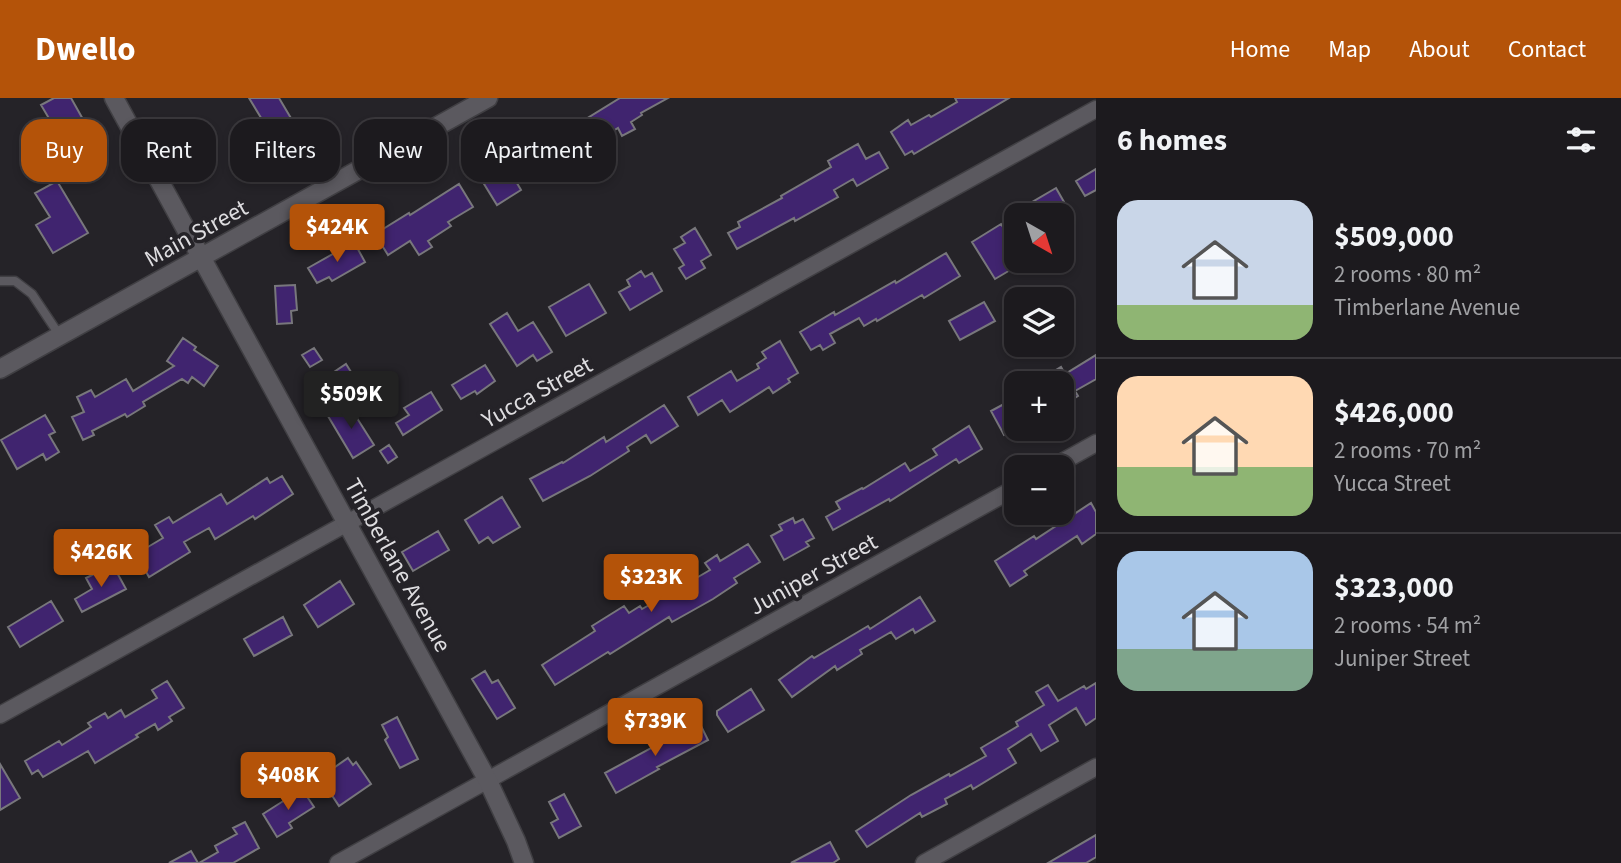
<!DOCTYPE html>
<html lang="en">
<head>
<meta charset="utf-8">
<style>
	:root { --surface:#1c1a1e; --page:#252327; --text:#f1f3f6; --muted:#a0a1a4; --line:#3a383c; --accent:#b45309 }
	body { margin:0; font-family:"Source Sans 3",sans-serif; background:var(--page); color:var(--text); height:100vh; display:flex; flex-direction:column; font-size:26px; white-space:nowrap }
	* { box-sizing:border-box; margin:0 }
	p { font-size:23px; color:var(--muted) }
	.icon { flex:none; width:38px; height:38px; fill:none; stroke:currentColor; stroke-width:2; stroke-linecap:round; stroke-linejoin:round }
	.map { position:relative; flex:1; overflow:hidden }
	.panel { display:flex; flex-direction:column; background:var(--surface); width:525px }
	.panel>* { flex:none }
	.guide { position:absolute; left:21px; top:21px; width:665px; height:63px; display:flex; gap:14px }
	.needle { width:46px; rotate:141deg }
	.fabs { position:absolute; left:1004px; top:105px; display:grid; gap:14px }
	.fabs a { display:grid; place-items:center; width:70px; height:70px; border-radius:14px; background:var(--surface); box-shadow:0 4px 10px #0003,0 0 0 2px var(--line); font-size:35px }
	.price { position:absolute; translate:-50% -60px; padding:0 16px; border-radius:7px; background:var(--accent); color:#fff; font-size:23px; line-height:46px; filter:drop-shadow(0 2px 4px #0008) }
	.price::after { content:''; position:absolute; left:50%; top:42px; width:21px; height:16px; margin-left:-10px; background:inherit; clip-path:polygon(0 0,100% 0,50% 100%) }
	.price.on { background:#222; color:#fff }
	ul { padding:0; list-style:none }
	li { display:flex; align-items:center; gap:21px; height:175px; padding:0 21px }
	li+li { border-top:2px solid var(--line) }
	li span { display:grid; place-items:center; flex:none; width:196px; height:140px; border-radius:21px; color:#555 }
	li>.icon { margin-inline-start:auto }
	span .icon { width:84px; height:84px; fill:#fffc; stroke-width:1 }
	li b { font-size:30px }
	h2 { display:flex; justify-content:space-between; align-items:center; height:84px; padding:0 21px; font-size:30px }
	.chip { padding:0 24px; border-radius:21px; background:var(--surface); box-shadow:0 4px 10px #0003,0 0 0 2px var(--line); font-size:24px; line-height:63px }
	.chip.on { background:var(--accent); color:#fff }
	header { display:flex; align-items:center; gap:42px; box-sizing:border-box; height:98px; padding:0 35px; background:var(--accent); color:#fff }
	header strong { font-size:33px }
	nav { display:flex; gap:38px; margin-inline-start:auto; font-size:24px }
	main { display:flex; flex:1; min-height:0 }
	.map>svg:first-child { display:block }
	.building { fill:#40246f; stroke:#78777c; stroke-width:2 }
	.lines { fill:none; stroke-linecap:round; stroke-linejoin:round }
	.lane-casing { stroke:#403f43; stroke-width:11 }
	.street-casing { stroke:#403f43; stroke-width:19 }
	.secondary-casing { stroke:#403f43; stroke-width:21 }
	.lane { stroke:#5b595f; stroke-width:8 }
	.street { stroke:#5b595f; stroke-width:16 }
	.secondary { stroke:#5b595f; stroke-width:18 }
	.labels { text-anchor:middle; stroke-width:7; stroke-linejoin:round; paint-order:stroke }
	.street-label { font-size:24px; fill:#dedde0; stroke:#252328 }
</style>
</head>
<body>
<header>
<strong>Dwello</strong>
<nav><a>Home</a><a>Map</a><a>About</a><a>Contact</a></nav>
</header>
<main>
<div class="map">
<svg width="1096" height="765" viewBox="0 0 1096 765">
	<rect width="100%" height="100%" fill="#252328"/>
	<path class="building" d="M54 0H71L89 32 69 44 65 36 60 39 41 7Z
		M249 0H279L298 32 282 42 274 30 269 33Z
		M620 0H668L641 15 642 17 631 24 635 31 622 38 618 30 602 40 598 35 560 59 564 66 551 73 534 46 573 22 576 27Z
		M955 0H1009L914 56 912 53 905 57 891 34 908 22 911 27 929 17 931 19 957 4Z
		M858 46 866 61 879 54 888 70 857 88 853 81 834 92 838 99 795 123 794 120 737 151 728 135 740 129 738 124 782 100 781 98 831 69 828 63Z
		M517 58 526 73 514 80 521 92 497 107 481 81Z
		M1096 71V92L1085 98 1076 83Z
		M57 83 88 135 53 155 36 127 50 119 35 95Z
		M459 86 473 109 448 124 451 128 428 143 432 149 419 157 410 143 388 157 375 136 409 115 410 117Z
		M1056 90 1068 111 1058 117H1010Z
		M1001 126 1017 151V168L995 181 972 144Z
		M695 130 711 157 701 163 705 170 686 181 679 170 684 167 674 151 685 145 681 139Z
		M354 144 365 164 332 183 329 179 317 185 308 170Z
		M946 155 960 178 924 200 922 197 877 223 876 221 864 228 859 220 830 236 835 245 823 252 820 247 811 252 800 234 834 214 835 217 895 183 896 185Z
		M641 173 645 179 652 175 662 193 630 212 619 194 630 188 627 182Z
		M589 186 606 215 566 238 549 209Z
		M295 187 297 212 291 213 292 225 277 226 275 188Z
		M984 204 995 223 960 242 949 223Z
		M507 215 518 233 533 224 552 254 537 263 533 257 517 268 490 226Z
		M183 240 196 249 194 252 218 268 204 288 192 279 188 285 182 281 143 304 145 308 127 319 125 316 92 333 94 337 83 342 72 319 84 314 77 299 91 292 95 299 126 281 133 293 174 268 167 263Z
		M780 243 798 275 788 281 790 284 773 295 769 289 730 314 722 302 698 317 688 299 731 273 737 283 759 270 757 266 766 260 762 254Z
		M314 250 322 262 310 269 302 257Z
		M1096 257V281L1075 293 1078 298 1062 308V285H1057L1051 275 1061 269 1065 276Z
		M346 266 363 293 346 304 328 278Z
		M485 267 495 283 477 296 475 293 461 301 452 287Z
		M431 294 442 312 403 337 396 325 409 317 404 310Z
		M1017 299V330L1004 337 991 313Z
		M348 306 374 347 353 360 328 318Z
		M664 307 678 328 651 345 646 337 627 349 629 353 590 378 543 403 530 381 562 364 563 365 604 339 606 344Z
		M45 317 55 334 49 337 59 354 46 362 43 356 17 371 1 342Z
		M969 328 982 351 959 365 956 361 890 403 889 401 833 432 826 419 840 411 836 404 862 390 863 391 905 365 910 373 937 357 933 351Z
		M389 347 397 359 388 365 380 353Z
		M282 378 293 396 255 421 253 418 215 441 209 430 184 444 190 454 149 479 136 456 163 440 155 427 169 419 173 425 221 396 227 406 267 380 270 385Z
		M502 399 520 429 493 445 488 439 479 445 465 422Z
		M1091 405 1096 414V436L1082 446 1077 438 1024 473 1027 477 1010 488 995 463 1034 438 1036 441Z
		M793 420 795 425 803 421 814 440 806 444 809 448 784 462 771 438 782 432 779 427Z
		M438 433 449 452 413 473 402 454Z
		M748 446 760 464 734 480 737 485 713 501 672 524 669 519 610 556 608 554 555 587 542 567 595 533 592 528 624 508 629 515 640 508 642 511 669 496 666 491 676 486 679 490 710 472 705 465 717 457 720 463Z
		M104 471 107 476 115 471 126 491 82 514 75 501 92 491 86 480Z
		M340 483 354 506 318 529 304 507Z
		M920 499 935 523 915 535 913 531 896 541 891 534 860 552 862 556 837 572 835 568 792 599 779 582 812 558 814 560 868 528 870 531Z
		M51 503 63 523 20 549 8 529Z
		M283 519 292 537 254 558 244 541Z
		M485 573 492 585 498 582 515 610 497 621 472 581Z
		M167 583 184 610 169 619 172 623 158 632 155 626 136 637 138 639 95 665 88 653 43 679 38 672 32 676 25 663 59 643 62 647 91 629 88 625 105 615 108 620 121 612 125 619 157 600 152 592Z
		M1096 585V620L1086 627 1076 610 1049 627 1058 643 1041 653 1031 636 1008 651 1016 665 973 691 971 687 945 701 947 706 922 719 920 715 867 749 856 733 911 697 949 676 950 678 986 658 981 650 1018 628 1016 624 1044 607 1036 594 1048 587 1058 603 1084 588 1086 591Z
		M751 591 764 612 728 634 717 617V613Z
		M397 619 418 661 400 670 385 642 388 639 382 627Z
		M699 624 708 642 657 669 659 671 616 695 605 675Z
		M348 660 353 667 356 664 371 686 339 708 316 673 328 665 332 671Z
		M0 666 20 700 0 712Z
		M302 691 314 709 289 725 292 730 277 739 263 716Z
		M564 696 581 728 559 740 551 725 558 721 549 704Z
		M245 724 259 750 233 765H199L218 754 215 748 237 736 233 730Z
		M1096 737V759L1086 765H1048Z
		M830 744 839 761 833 765H791Z
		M191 753 198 765H169Z"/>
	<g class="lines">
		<defs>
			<path id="lane" d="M0 183H15L32 196 60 238"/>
			<path id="street" d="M1053 369 1096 345
				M0 617 1096 11
				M338 765 1017 389
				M924 765 1096 669"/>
			<path id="secondary" d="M114 0 488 683 516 743 524 765
				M0 271 488 0"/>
		</defs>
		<use href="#lane" class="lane-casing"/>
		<use href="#street" class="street-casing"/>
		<use href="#secondary" class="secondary-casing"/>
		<use href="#lane" class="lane"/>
		<use href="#street" class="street"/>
		<use href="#secondary" class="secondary"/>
	</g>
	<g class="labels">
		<g class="street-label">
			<text transform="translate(196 135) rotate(-29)" y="8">Main Street</text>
			<text transform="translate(537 294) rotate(-29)" y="8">Yucca Street</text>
			<text transform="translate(398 467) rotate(61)" y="8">Timberlane Avenue</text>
			<text transform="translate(813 476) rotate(-29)" y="8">Juniper Street</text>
		</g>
	</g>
</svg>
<div class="fabs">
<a><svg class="needle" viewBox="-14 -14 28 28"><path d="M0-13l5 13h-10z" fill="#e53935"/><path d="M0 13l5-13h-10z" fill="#a0a1a4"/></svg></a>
<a><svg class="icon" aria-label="layers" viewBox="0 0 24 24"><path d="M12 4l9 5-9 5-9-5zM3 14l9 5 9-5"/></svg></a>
<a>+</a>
<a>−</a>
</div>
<b class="price" style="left:337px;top:166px">$424K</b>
<b class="price on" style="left:351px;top:333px">$509K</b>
<b class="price" style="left:101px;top:491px">$426K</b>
<b class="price" style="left:651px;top:516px">$323K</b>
<b class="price" style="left:655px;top:660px">$739K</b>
<b class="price" style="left:288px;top:714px">$408K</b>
<div class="guide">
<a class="chip on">Buy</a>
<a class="chip">Rent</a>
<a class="chip">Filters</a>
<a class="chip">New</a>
<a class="chip">Apartment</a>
</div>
</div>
<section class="panel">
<h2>6 homes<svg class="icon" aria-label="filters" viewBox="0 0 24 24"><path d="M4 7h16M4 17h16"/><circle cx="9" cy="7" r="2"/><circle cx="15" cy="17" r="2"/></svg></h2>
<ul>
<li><span style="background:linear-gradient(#c9d6e8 75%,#8fb573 0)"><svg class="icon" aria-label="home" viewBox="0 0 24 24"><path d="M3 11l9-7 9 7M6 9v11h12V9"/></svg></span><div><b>$509,000</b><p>2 rooms · 80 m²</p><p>Timberlane Avenue</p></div></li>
<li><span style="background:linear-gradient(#ffd9b3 65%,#8fb573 0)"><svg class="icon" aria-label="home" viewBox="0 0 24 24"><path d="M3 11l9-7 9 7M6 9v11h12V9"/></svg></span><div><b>$426,000</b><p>2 rooms · 70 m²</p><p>Yucca Street</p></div></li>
<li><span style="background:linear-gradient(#a9c7e8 70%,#7fa58c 0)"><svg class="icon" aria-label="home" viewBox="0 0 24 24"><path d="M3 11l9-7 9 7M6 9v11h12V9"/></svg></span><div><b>$323,000</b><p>2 rooms · 54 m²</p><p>Juniper Street</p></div></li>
</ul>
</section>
</main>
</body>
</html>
